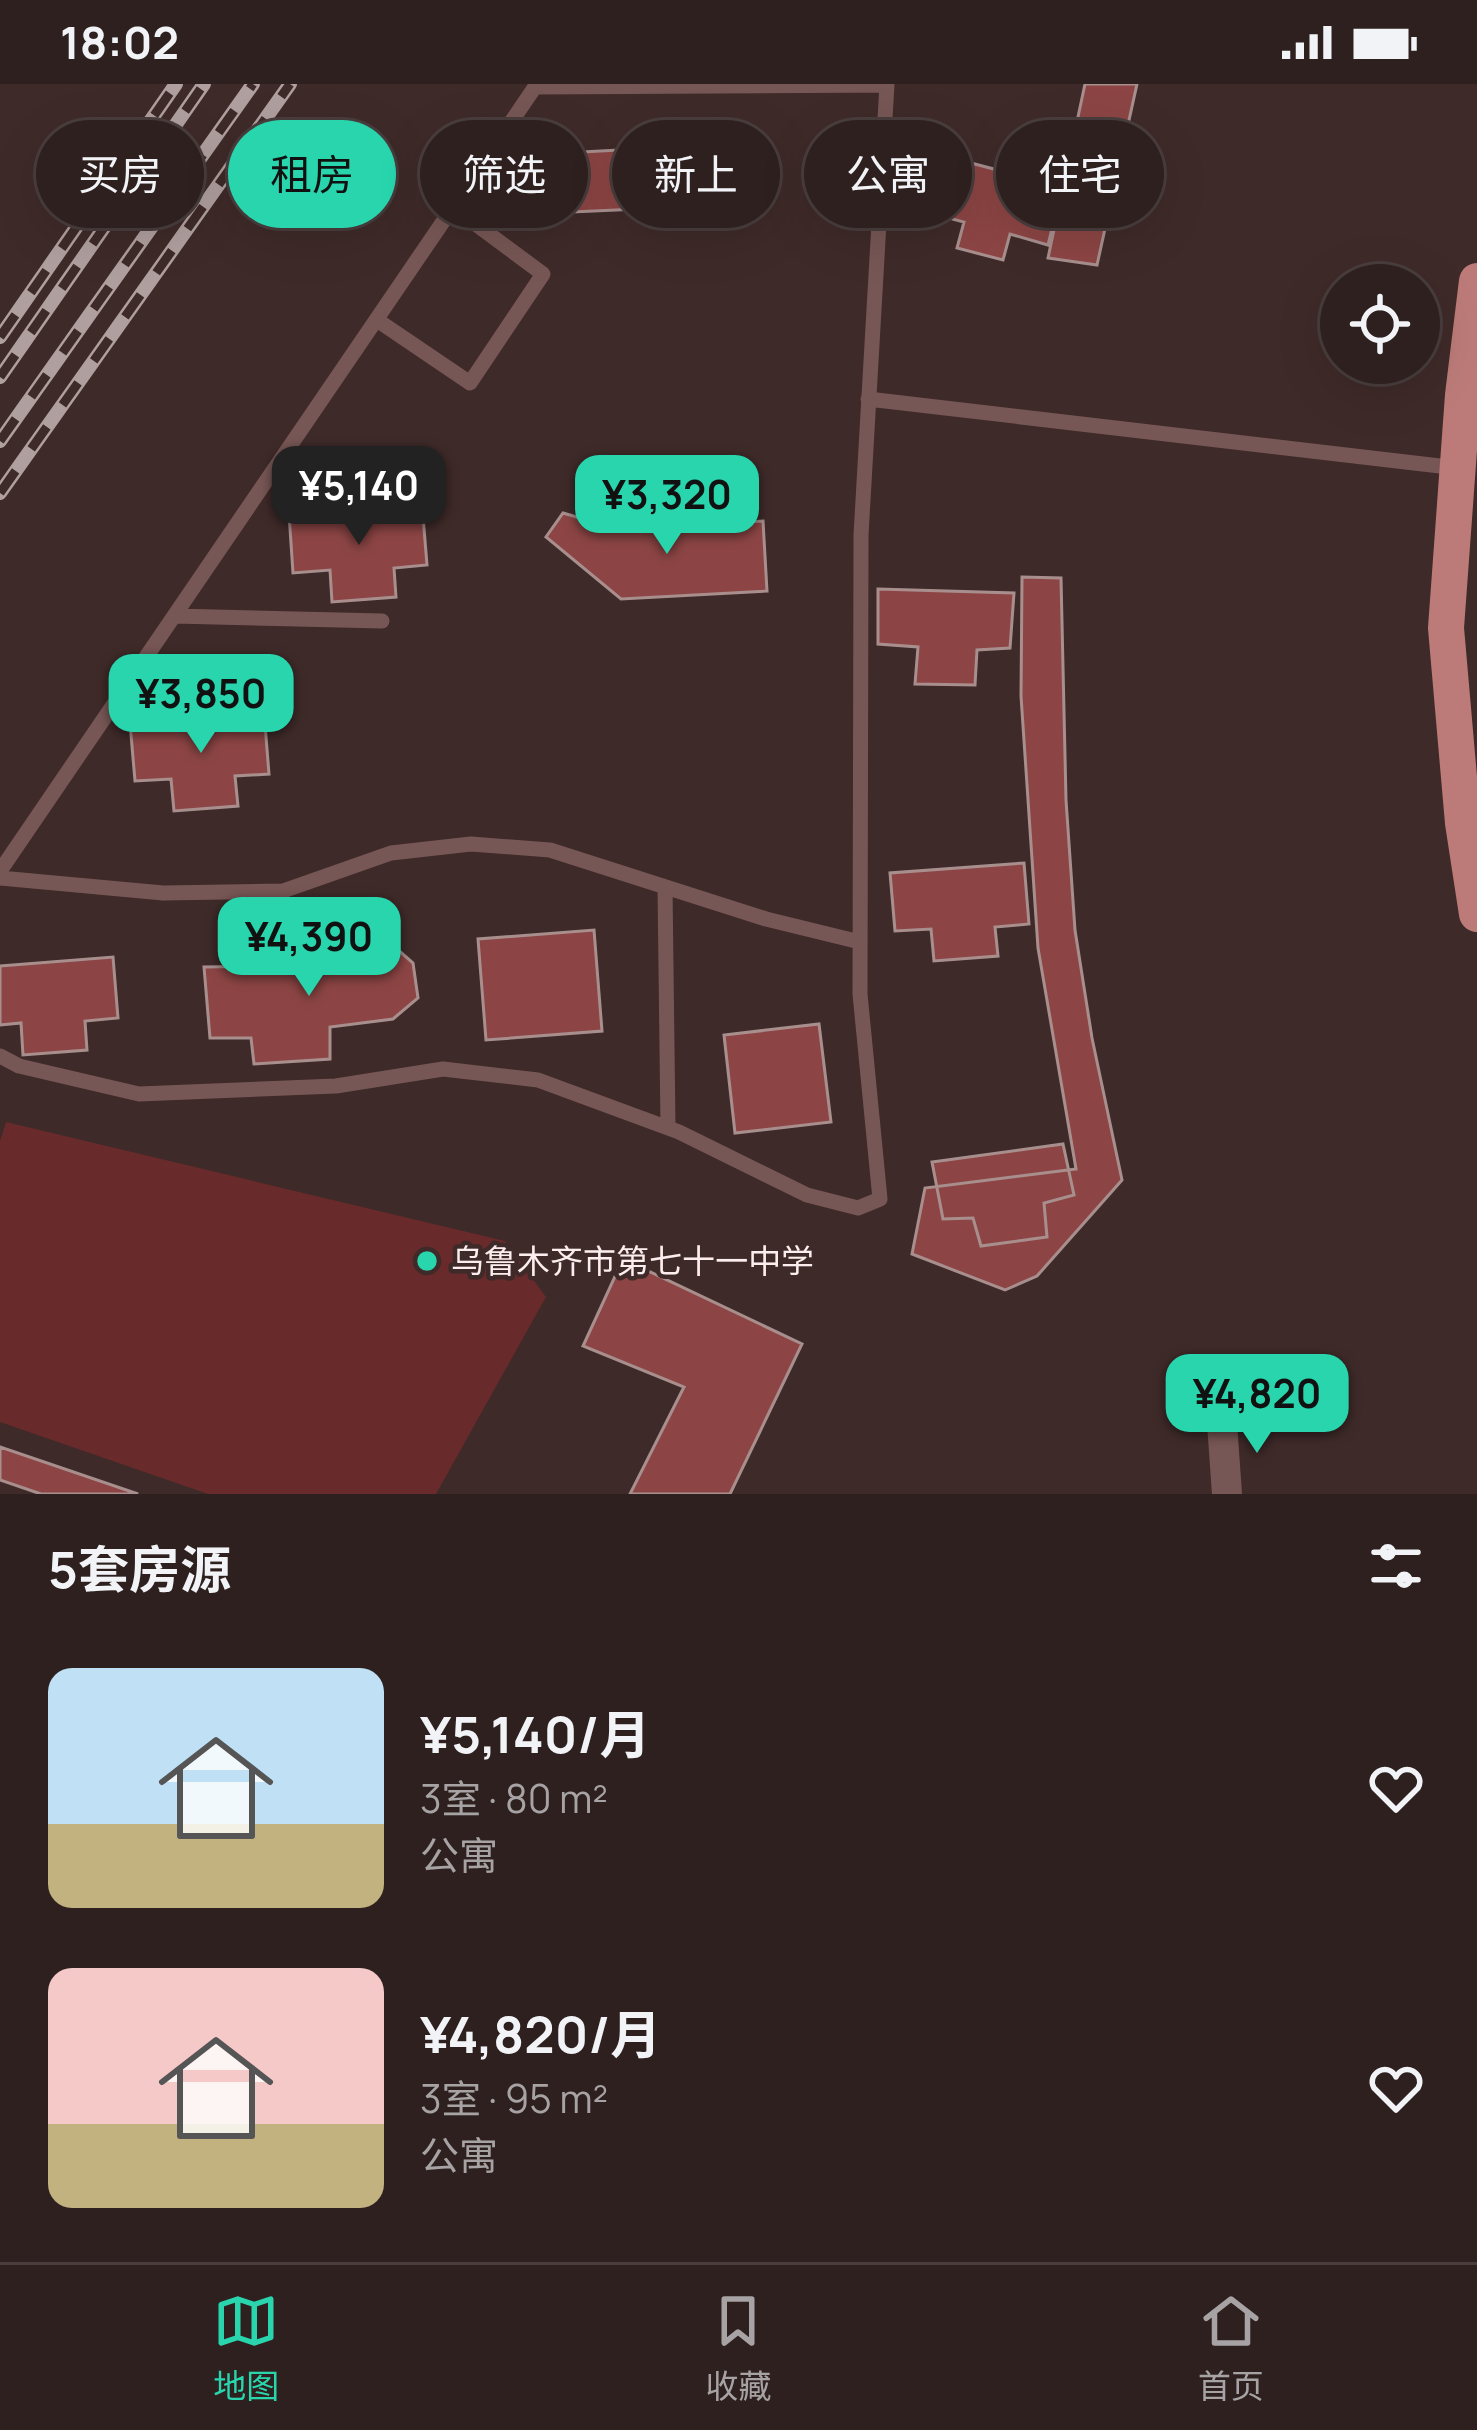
<!DOCTYPE html>
<html lang="zh">
<head>
<meta charset="utf-8">
<style>
	:root { --surface:#2e201f; --page:#362828; --text:#f1f3f6; --muted:#a7a3a4; --line:#493e3d; --accent:#28d5ad }
	body { margin:0; font-family:Manrope,"Noto Sans SC",sans-serif; background:var(--page); color:var(--text); height:100vh; display:flex; flex-direction:column; font-size:45px; white-space:nowrap }
	* { box-sizing:border-box; margin:0 }
	p { font-size:39px; color:var(--muted) }
	.icon { flex:none; width:66px; height:66px; fill:none; stroke:currentColor; stroke-width:2; stroke-linecap:round; stroke-linejoin:round }
	.map { position:relative; height:1410px; overflow:hidden }
	.side { display:flex; flex-direction:column; background:var(--surface); flex:1 }
	.side>* { flex:none }
	.hud { position:absolute; left:36px; top:36px; width:1407px; height:108px; display:flex; gap:24px }
	.tools { position:absolute; left:1320px; top:180px; display:grid; gap:24px }
	.tools a { display:grid; place-items:center; width:120px; height:120px; border-radius:50%; background:var(--surface); box-shadow:0 12px 48px #0002,0 0 0 3px var(--line); font-size:60px }
	.price { position:absolute; translate:-50% -102px; padding:0 27px; border-radius:24px; background:var(--accent); color:#111; font-size:39px; line-height:78px; filter:drop-shadow(0 3px 6px #0008) }
	.price::after { content:''; position:absolute; left:50%; top:72px; width:36px; height:27px; margin-left:-18px; background:inherit; clip-path:polygon(0 0,100% 0,50% 100%) }
	.price.selected { background:#222; color:#fff }
	ul { padding:0; list-style:none }
	li { display:flex; align-items:center; gap:36px; height:300px; padding:0 48px }
	li span { display:grid; place-items:center; flex:none; width:336px; height:240px; border-radius:24px; color:#555 }
	li>.icon { margin-inline-start:auto }
	span .icon { width:144px; height:144px; fill:#fffc; stroke-width:1 }
	li b { font-size:51px }
	h2 { display:flex; justify-content:space-between; align-items:center; height:144px; padding:0 48px; font-size:51px }
	.tag { padding:0 42px; border-radius:54px; background:var(--surface); box-shadow:0 12px 48px #0002,0 0 0 3px var(--line); font-size:42px; line-height:108px }
	.tag.selected { background:var(--accent); color:#111 }
	.status { display:flex; justify-content:space-between; align-items:center; height:84px; padding:0 60px; background:var(--surface); direction:ltr }
	.status svg { height:33px; fill:currentColor }
	.menu { display:flex; justify-content:space-around; align-items:center; height:168px; border-top:3px solid var(--line); background:var(--surface); font-size:33px; color:var(--muted) }
	.menu a { display:grid; justify-items:center; gap:6px }
	.menu .selected { color:var(--accent) }
	.map>svg:first-child { display:block }
	.green { fill:#682a2a }
	.building { fill:#8c4544; stroke:#a88f8e; stroke-width:3 }
	.lines { fill:none; stroke-linecap:round; stroke-linejoin:round }
	.service { stroke:#775755; stroke-width:15 }
	.minor { stroke:#775755; stroke-width:30 }
	.primary { stroke:#bc7b78; stroke-width:36 }
	.rail-casing { stroke:#b09f9f; stroke-width:14 }
	.rail { stroke:#3e2a29; stroke-width:9; stroke-dasharray:27; stroke-linecap:butt }
	.poi-dot { fill:#28d5ad; stroke:#3e2a29; stroke-width:4.5 }
	.labels { text-anchor:middle; stroke-width:9; stroke-linejoin:round; paint-order:stroke }
	.poi-label { font-size:33px; fill:#fceeee; stroke:#3e2a29; text-anchor:start }
</style>
</head>
<body>
<div class="status"><b>18:02</b><svg viewBox="0 0 49 12"><path d="M0 12V9h3v3zM5 12V6h3v6zM10 12V3h3v9zM15 12V0h3v12zM26 1h20v11H26zM47 4h2v5h-2z"/></svg></div>
<div class="map">
<svg width="1477" height="1410" viewBox="0 0 1477 1410">
	<rect width="100%" height="100%" fill="#3e2a29"/>
	<path class="green" d="M6 1038 505 1157 546 1213 436 1410H208L0 1338V1057Z"/>
	<path class="building" d="M1085 0H1137L1097 181 1048 174Z
		M657 64 660 124 528 130 525 71Z
		M933 69 1062 103 1048 161 1010 150 1003 176 957 164 964 138 918 126Z
		M422 420 427 481 394 484 396 513 332 518 330 486 293 489 289 430Z
		M563 429 618 445 763 437 767 507 621 515 546 453Z
		M1022 493 1061 494 1066 716 1075 846 1092 954 1122 1096 1037 1192 1005 1206 912 1170 925 1104 1076 1085 1038 864 1021 612Z
		M878 505 1014 509 1010 564 977 566 975 601 915 600 918 563 878 560Z
		M264 628 269 690 235 692 238 722 174 727 171 695 135 697 130 639Z
		M1024 779 1029 840 995 843 998 872 934 877 931 845 895 847 890 789Z
		M594 846 602 947 486 956 478 855Z
		M380 850 413 879 418 914 393 935 330 943V975L254 980 251 954H210L204 883 323 881 346 851Z
		M113 873 118 934 85 937 87 966 23 971 21 939 0 941V882Z
		M819 940 831 1038 735 1049 724 951Z
		M1063 1060 1074 1111 1044 1119 1047 1153 981 1162 973 1134 943 1135 932 1078Z
		M623 1175 802 1260 730 1410H630L684 1303 583 1262Z
		M0 1363 138 1410H41L0 1396Z"/>
	<g class="lines">
		<path class="service" d="M535 3 887 1
			M377 236 470 299 543 190 454 124
			M868 315 1457 384
			M174 532 382 537
			M0 787 537 0
			M0 794 163 809 283 807 391 769 471 760 550 766 766 835 860 858
			M665 803 668 1044
			M0 972 19 982 139 1010 336 1002 443 985 538 996 679 1048 807 1111 858 1124 880 1115 860 910 861 451 887 0"/>
		<path class="minor" d="M1222 1339 1227 1410"/>
		<path class="primary" d="M1477 197 1463 311 1446 544 1463 739 1477 830"/>
		<defs>
			<path id="rail" d="M0 253 176 0
				M0 293 204 0
				M0 357 253 0
				M0 409 290 0"/>
		</defs>
		<use href="#rail" class="rail-casing"/>
		<use href="#rail" class="rail"/>
	</g>
	<circle class="poi-dot" cx="427" cy="1177" r="12"/>
	<g class="labels">
		<g class="poi-label">
			<text x="451" y="1189">乌鲁木齐市第七十一中学</text>
		</g>
	</g>
</svg>
<div class="tools">
<a><svg class="icon" aria-label="locate" viewBox="0 0 24 24"><circle cx="12" cy="12" r="6"/><path d="M12 2v4M12 18v4M2 12h4M18 12h4"/></svg></a>
</div>
<b class="price selected" style="left:359px;top:464px">¥5,140</b>
<b class="price" style="left:667px;top:473px">¥3,320</b>
<b class="price" style="left:201px;top:672px">¥3,850</b>
<b class="price" style="left:309px;top:915px">¥4,390</b>
<b class="price" style="left:1257px;top:1372px">¥4,820</b>
<div class="hud">
<a class="tag">买房</a>
<a class="tag selected">租房</a>
<a class="tag">筛选</a>
<a class="tag">新上</a>
<a class="tag">公寓</a>
<a class="tag">住宅</a>
</div>
</div>
<section class="side">
<h2>5套房源<svg class="icon" aria-label="filters" viewBox="0 0 24 24"><path d="M4 7h16M4 17h16"/><circle cx="9" cy="7" r="2"/><circle cx="15" cy="17" r="2"/></svg></h2>
<ul>
<li><span style="background:linear-gradient(#bfe0f5 65%,#c2b280 0)"><svg class="icon" aria-label="home" viewBox="0 0 24 24"><path d="M3 11l9-7 9 7M6 9v11h12V9"/></svg></span><div><b>¥5,140/月</b><p>3室 · 80 m²</p><p>公寓</p></div><svg class="icon" aria-label="heart" viewBox="0 0 24 24"><path d="M12 20l-8-8c-3-5 5-10 8-4 3-6 11-1 8 4z"/></svg></li>
<li><span style="background:linear-gradient(#f6c9c9 65%,#c2b280 0)"><svg class="icon" aria-label="home" viewBox="0 0 24 24"><path d="M3 11l9-7 9 7M6 9v11h12V9"/></svg></span><div><b>¥4,820/月</b><p>3室 · 95 m²</p><p>公寓</p></div><svg class="icon" aria-label="heart" viewBox="0 0 24 24"><path d="M12 20l-8-8c-3-5 5-10 8-4 3-6 11-1 8 4z"/></svg></li>
</ul>
</section>
<nav class="menu">
<a class="selected"><svg class="icon" aria-label="map" viewBox="0 0 24 24"><path d="M3 6l6-2 6 2 6-2v14l-6 2-6-2-6 2zM9 4v14M15 6v14"/></svg>地图</a>
<a><svg class="icon" aria-label="saved" viewBox="0 0 24 24"><path d="M7 4h10v16l-5-4-5 4z"/></svg>收藏</a>
<a><svg class="icon" aria-label="home" viewBox="0 0 24 24"><path d="M3 11l9-7 9 7M6 9v11h12V9"/></svg>首页</a>
</nav>
</body>
</html>
